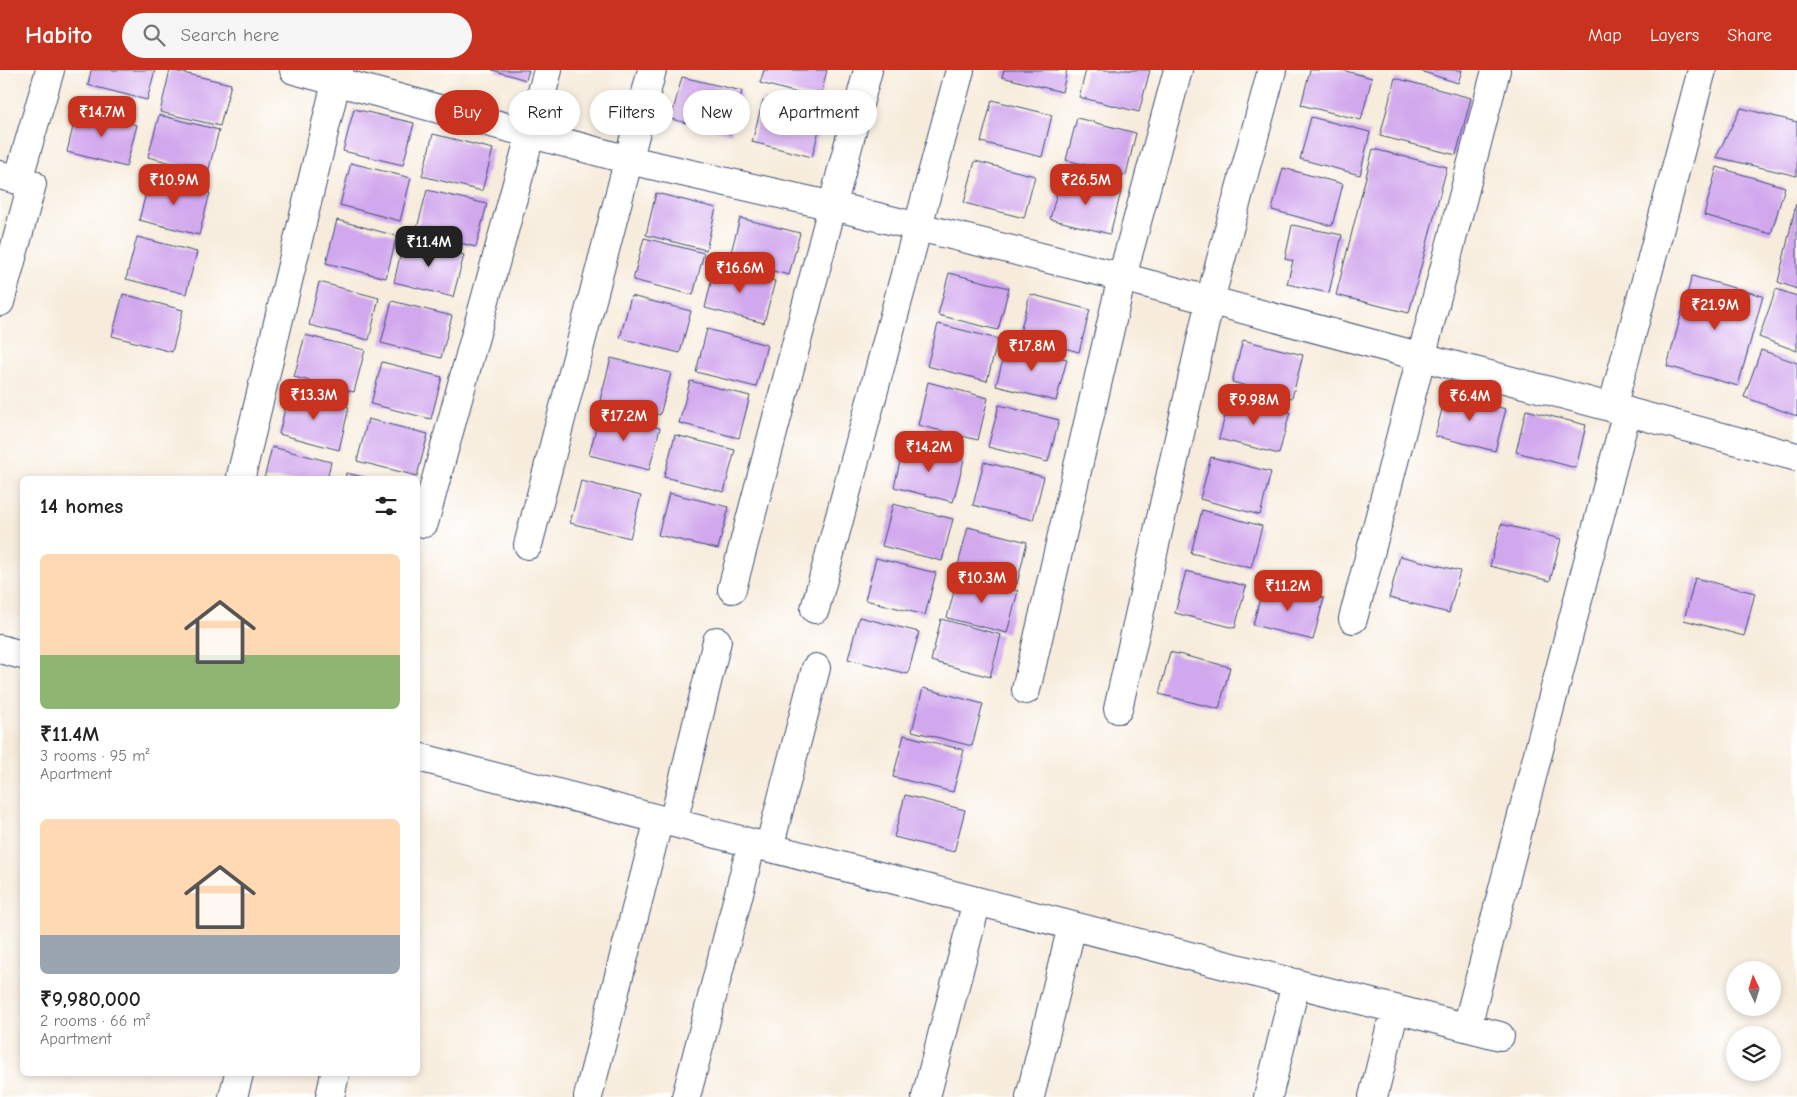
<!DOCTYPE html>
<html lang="en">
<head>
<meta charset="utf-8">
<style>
	:root { --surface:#fff; --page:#f6f6f6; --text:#222; --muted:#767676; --accent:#c8321e }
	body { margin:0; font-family:"Comic Neue",sans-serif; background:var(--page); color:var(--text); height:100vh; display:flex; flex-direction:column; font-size:19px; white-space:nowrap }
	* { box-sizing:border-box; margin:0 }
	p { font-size:16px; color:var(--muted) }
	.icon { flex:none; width:28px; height:28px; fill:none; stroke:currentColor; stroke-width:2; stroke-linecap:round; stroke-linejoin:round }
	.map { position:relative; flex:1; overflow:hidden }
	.panel { position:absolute; left:20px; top:406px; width:400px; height:600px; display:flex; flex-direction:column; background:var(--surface); border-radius:8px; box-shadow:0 2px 8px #0003 }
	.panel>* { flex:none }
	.guide { position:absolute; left:435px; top:20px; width:475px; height:45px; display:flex; gap:10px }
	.needle { width:32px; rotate:356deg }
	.buttons { position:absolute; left:1726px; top:891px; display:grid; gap:10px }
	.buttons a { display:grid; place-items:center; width:55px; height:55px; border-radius:50%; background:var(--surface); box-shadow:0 2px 8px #0003; font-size:25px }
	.price { position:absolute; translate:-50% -42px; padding:0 11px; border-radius:10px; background:var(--accent); color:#fff; font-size:16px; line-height:32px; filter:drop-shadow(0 1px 2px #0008) }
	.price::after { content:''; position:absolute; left:50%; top:30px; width:15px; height:11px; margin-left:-8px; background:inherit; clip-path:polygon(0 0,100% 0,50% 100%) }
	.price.current { background:#222; color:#fff }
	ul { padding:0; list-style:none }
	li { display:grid; align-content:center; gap:10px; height:265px; padding:0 20px }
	li span { display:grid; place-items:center; height:155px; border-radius:8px; color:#555 }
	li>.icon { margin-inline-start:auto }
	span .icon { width:90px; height:90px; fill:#fffc; stroke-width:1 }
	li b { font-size:21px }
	h2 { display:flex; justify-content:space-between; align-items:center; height:60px; padding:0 20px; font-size:21px }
	.chip { padding:0 18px; border-radius:22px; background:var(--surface); box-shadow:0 2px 8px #0003; font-size:18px; line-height:45px }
	.chip.current { background:var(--accent); color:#fff }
	header { display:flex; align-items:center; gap:30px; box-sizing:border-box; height:70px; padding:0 25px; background:var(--accent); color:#fff }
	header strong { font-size:24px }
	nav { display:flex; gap:28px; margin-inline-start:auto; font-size:18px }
	.search { width:350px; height:45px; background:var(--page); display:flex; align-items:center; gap:12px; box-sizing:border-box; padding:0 18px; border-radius:28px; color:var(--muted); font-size:19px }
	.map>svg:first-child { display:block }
	.building { fill:#d1a7ed }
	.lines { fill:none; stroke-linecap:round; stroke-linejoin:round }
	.minor-casing { stroke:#3c4b71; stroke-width:30 }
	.minor { stroke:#fff; stroke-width:28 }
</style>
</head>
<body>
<header>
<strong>Habito</strong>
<div class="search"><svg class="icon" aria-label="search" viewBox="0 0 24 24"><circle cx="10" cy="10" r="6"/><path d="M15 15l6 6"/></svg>Search here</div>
<nav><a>Map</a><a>Layers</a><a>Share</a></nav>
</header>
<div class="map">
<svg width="1797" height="1027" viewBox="0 0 1797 1027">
	<rect width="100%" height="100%" fill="#fff"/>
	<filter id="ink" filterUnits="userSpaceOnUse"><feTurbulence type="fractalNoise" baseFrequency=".02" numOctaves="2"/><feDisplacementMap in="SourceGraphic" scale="10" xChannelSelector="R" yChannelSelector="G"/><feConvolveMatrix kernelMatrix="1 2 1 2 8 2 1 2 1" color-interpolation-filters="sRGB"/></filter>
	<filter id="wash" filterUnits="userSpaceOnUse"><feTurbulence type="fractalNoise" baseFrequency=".0096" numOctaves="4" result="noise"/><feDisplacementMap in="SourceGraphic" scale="20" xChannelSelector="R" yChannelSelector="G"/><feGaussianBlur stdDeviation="1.12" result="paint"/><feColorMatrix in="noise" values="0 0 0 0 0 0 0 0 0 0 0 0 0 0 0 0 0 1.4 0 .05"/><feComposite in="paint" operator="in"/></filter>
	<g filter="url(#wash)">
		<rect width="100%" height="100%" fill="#f7ecdb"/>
		<g id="blocks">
			<path class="building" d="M91 0H155L147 30 88 15Z
				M170 0 231 14 220 56 160 42Z
				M492 0H529L526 10Z
				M764 0H827L820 29 760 13Z
				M1004 0H1067L1062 22 1002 7Z
				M1086 0H1150L1139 42 1079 27Z
				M1310 0H1342L1372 8 1361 50 1301 35Z
				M1417 0H1462L1458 13Z
				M682 7 742 21 731 64 671 49Z
				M1395 8 1471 28 1456 85 1380 66Z
				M763 30 823 45 812 87 752 72Z
				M992 30 1052 45 1042 87 981 72Z
				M1741 38 1797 52V106L1716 87Z
				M354 39 414 53 403 95 343 81Z
				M77 40 137 55 126 97 67 82Z
				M159 45 219 60 208 102 148 87Z
				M1311 47 1370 62 1360 105 1300 89Z
				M1077 48 1136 63 1126 105 1066 90Z
				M433 64 493 79 482 121 422 106Z
				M1373 79 1447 97 1409 243 1336 225Z
				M975 91 1035 106 1024 148 964 133Z
				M351 93 411 108 400 151 340 135Z
				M1717 97 1785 117 1771 164 1704 145Z
				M1283 98 1343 114 1332 156 1272 140Z
				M1061 107 1121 122 1110 164 1050 149Z
				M150 108 210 123 199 165 139 150Z
				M427 120 487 134 476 177 416 162Z
				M656 123 716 138 706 180 646 165Z
				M1796 134 1797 135V219L1778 212Z
				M740 148 800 163 789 205 729 190Z
				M337 150 397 166 386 208 326 193Z
				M1292 155 1342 165 1329 223 1287 214 1293 191 1285 189Z
				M137 167 197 182 186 224 126 209Z
				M644 168 704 183 693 225 633 210Z
				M404 169 464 185 453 227 394 212Z
				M715 195 775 211 764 253 705 238Z
				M949 203 1009 218 998 260 938 245Z
				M1692 206 1763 226 1738 316 1667 296Z
				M319 212 379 228 369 270 309 255Z
				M1776 219 1797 226V281L1759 267Z
				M123 224 183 240 172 282 112 266Z
				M1030 224 1090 240 1079 282 1019 266Z
				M631 226 691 241 680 283 620 268Z
				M392 231 452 246 441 288 381 273Z
				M938 254 998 269 987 311 927 296Z
				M707 259 767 275 756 317 696 302Z
				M305 265 365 280 354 322 294 307Z
				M1243 270 1303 285 1292 328 1232 312Z
				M1007 274 1067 289 1056 331 996 316Z
				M1761 280 1797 293V346L1744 327Z
				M611 288 671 303 660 345 600 330Z
				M382 292 442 307 431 349 371 334Z
				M690 311 750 326 739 368 679 353Z
				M928 312 988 328 978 370 918 355Z
				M289 322 349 337 339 380 279 364Z
				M1446 324 1506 339 1495 381 1435 366Z
				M1230 327 1290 342 1279 384 1219 369Z
				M999 335 1059 350 1048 392 988 377Z
				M1526 340 1586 355 1576 398 1516 382Z
				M600 343 660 358 649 400 589 385Z
				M368 349 428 364 417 406 357 391Z
				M675 365 735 380 724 422 664 407Z
				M904 375 964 390 953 432 894 417Z
				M272 377 331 392 327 409H264Z
				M1211 387 1271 402 1260 445 1200 429Z
				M984 392 1044 407 1033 450 973 435Z
				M346 403 367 408V409H345Z
				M581 411 641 426 630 468 570 453Z
				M669 423 729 437 718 479 658 465Z
				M893 434 953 449 942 491 882 476Z
				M1202 440 1262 456 1251 498 1191 483Z
				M1501 454 1561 469 1550 511 1490 496Z
				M968 457 1027 472 1017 514 957 499Z
				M1400 486 1460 501 1449 543 1389 528Z
				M876 488 936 503 925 545 865 530Z
				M1186 501 1246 516 1235 558 1175 543Z
				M958 506 1018 521 1007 563 947 548Z
				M1695 508 1755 523 1744 566 1684 550Z
				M1264 513 1324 528 1313 570 1253 555Z
				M859 547 919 562 908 604 848 589Z
				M941 549 1001 565 990 607 931 591Z
				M1170 582 1230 597 1219 639 1159 624Z
				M923 618 983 634 972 676 912 661Z
				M904 665 964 680 953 722 893 707Z
				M905 725 965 740 954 782 894 767Z"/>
		</g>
	</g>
	<g filter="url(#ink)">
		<use href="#blocks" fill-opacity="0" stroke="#3c4b71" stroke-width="1"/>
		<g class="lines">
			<defs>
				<path id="minor" d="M294 0 629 90 833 136 1122 207 1797 387
					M0 105 32 114 0 232
					M18 110 50 0
					M1612 338 1702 0
					M241 406 339 0
					M424 453 548 0
					M528 475 652 0
					M732 519 868 0
					M815 539 960 0
					M1353 549 1496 0
					M0 579 22 585
					M1026 620 1122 207 1178 0
					M1118 639 1210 230 1272 0
					M418 687 1500 966
					M673 753 717 571
					M769 778 816 598
					M1467 957 1627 341
					M233 1027 239 1004
					M330 1027 335 1004
					M588 1027 659 749
					M686 1027 752 773
					M926 1027 977 831
					M1030 1027 1072 856
					M1268 1027 1296 913
					M1373 1027 1395 939"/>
			</defs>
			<use href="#minor" class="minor-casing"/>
			<use href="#minor" class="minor"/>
		</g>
	</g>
</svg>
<div class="buttons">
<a><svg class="needle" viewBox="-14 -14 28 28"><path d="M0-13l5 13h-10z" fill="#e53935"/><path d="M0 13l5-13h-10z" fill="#767676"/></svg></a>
<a><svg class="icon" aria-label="layers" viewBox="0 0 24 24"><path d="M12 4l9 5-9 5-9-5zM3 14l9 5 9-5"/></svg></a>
</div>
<b class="price" style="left:102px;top:68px">₹14.7M</b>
<b class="price" style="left:174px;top:136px">₹10.9M</b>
<b class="price" style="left:1086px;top:136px">₹26.5M</b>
<b class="price current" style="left:429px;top:198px">₹11.4M</b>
<b class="price" style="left:740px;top:224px">₹16.6M</b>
<b class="price" style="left:1715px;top:261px">₹21.9M</b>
<b class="price" style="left:1032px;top:302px">₹17.8M</b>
<b class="price" style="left:314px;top:351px">₹13.3M</b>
<b class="price" style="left:1470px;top:352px">₹6.4M</b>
<b class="price" style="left:1254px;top:356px">₹9.98M</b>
<b class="price" style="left:624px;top:372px">₹17.2M</b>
<b class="price" style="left:929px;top:403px">₹14.2M</b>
<b class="price" style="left:982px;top:534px">₹10.3M</b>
<b class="price" style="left:1288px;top:542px">₹11.2M</b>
<div class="guide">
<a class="chip current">Buy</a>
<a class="chip">Rent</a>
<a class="chip">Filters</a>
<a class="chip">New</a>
<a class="chip">Apartment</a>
</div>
<section class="panel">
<h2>14 homes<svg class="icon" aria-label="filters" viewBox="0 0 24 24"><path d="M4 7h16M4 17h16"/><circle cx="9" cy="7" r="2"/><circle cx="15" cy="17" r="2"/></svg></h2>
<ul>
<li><span style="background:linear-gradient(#ffd9b3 65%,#8fb573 0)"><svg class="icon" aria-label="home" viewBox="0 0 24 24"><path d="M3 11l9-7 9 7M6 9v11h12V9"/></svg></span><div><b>₹11.4M</b><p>3 rooms · 95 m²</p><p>Apartment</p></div></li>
<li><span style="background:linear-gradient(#ffd9b3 75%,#9aa5b1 0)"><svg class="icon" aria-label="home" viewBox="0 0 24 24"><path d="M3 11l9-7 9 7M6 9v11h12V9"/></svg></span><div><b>₹9,980,000</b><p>2 rooms · 66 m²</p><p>Apartment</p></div></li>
</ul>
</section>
</div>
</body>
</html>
